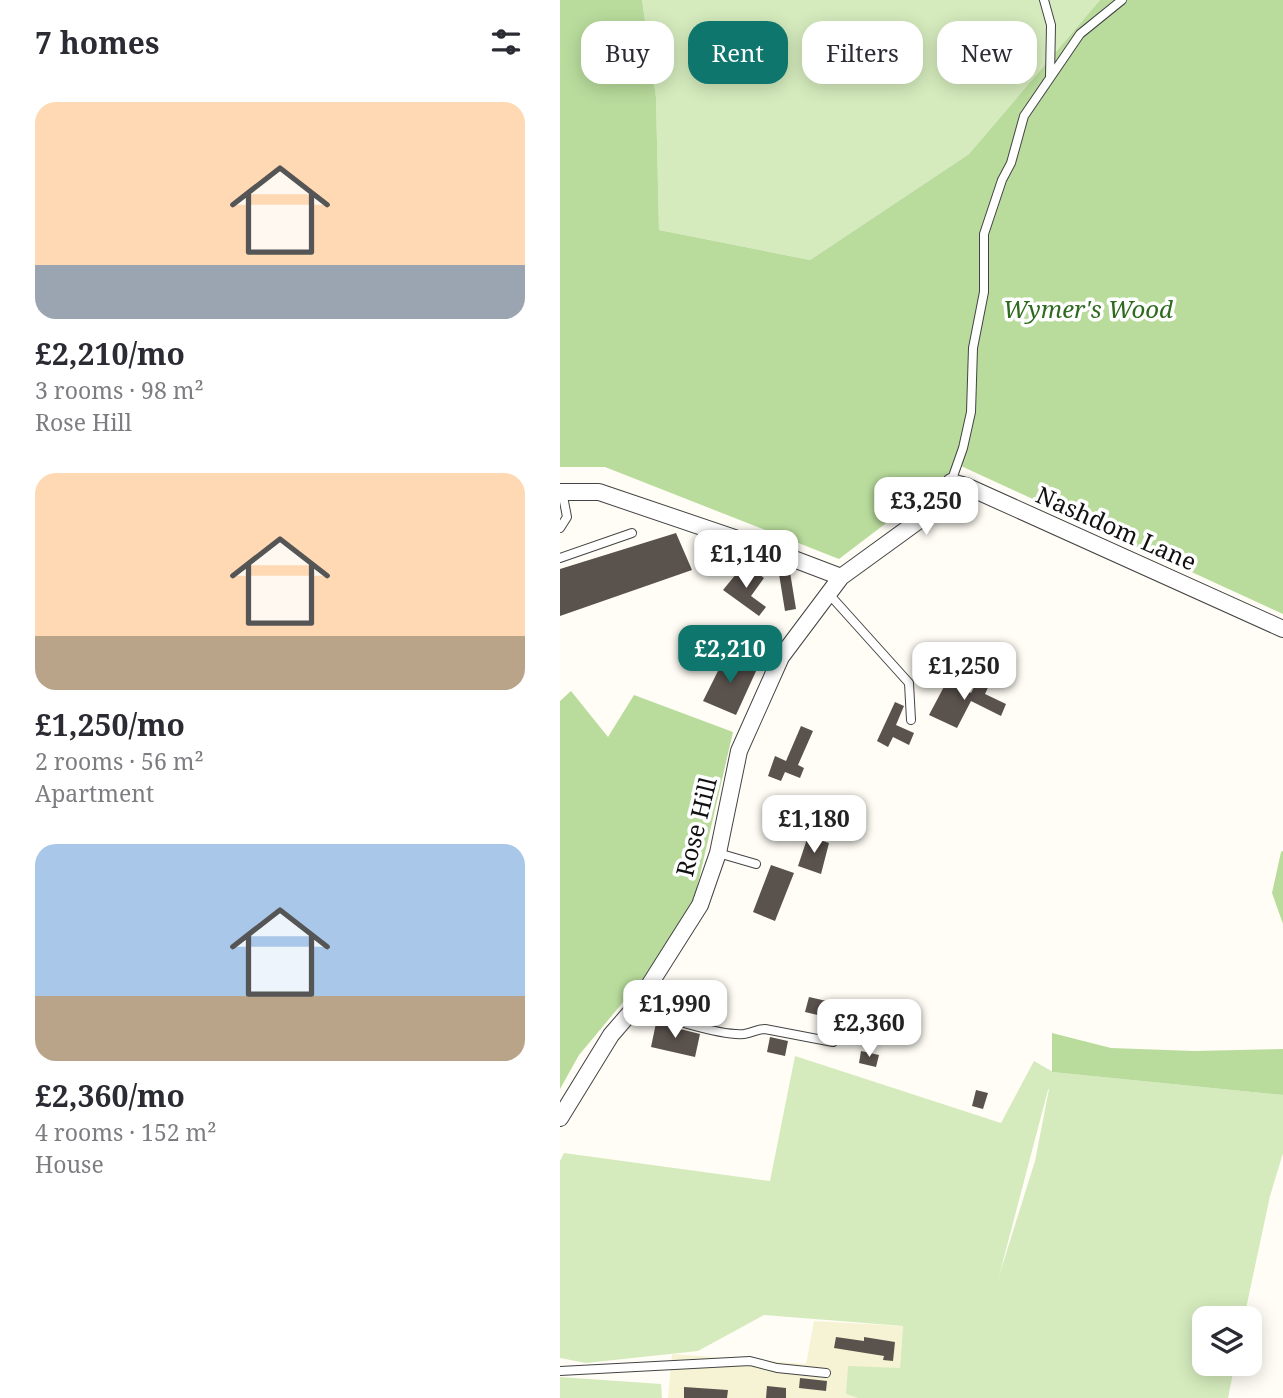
<!DOCTYPE html>
<html lang="en">
<head>
<meta charset="utf-8">
<style>
	:root { --surface:#fff; --page:#f7f7f7; --text:#2b2b33; --muted:#7c7c81; --accent:#0f766e }
	body { margin:0; font-family:"Noto Serif",serif; background:var(--page); color:var(--text); height:100vh; display:flex; flex-direction:column; font-size:26px; white-space:nowrap }
	* { box-sizing:border-box; margin:0 }
	p { font-size:23px; color:var(--muted) }
	.icon { flex:none; width:38px; height:38px; fill:none; stroke:currentColor; stroke-width:2; stroke-linecap:round; stroke-linejoin:round }
	.map { position:relative; flex:1; overflow:hidden }
	.sheet { display:flex; flex-direction:column; background:var(--surface); width:560px }
	.sheet>* { flex:none }
	.top-card { position:absolute; left:21px; top:21px; width:597px; height:63px; display:flex; gap:14px }
	.tools { position:absolute; left:632px; top:1306px; display:grid; gap:14px }
	.tools a { display:grid; place-items:center; width:70px; height:70px; border-radius:14px; background:var(--surface); box-shadow:0 4px 18px #0003; font-size:35px }
	.price { position:absolute; translate:-50% -60px; padding:0 16px; border-radius:14px; background:#fff; color:#222; font-size:23px; line-height:46px; filter:drop-shadow(0 2px 4px #0008) }
	.price::after { content:''; position:absolute; left:50%; top:42px; width:21px; height:16px; margin-left:-10px; background:inherit; clip-path:polygon(0 0,100% 0,50% 100%) }
	.price.on { background:var(--accent); color:#fff }
	ul { padding:0; list-style:none }
	li { display:grid; align-content:center; gap:14px; height:371px; padding:0 35px }
	li span { display:grid; place-items:center; height:217px; border-radius:21px; color:#555 }
	li>.icon { margin-inline-start:auto }
	span .icon { width:126px; height:126px; fill:#fffc; stroke-width:1 }
	li b { font-size:30px }
	h2 { display:flex; justify-content:space-between; align-items:center; height:84px; padding:0 35px; font-size:30px }
	.chip { padding:0 24px; border-radius:21px; background:var(--surface); box-shadow:0 4px 18px #0003; font-size:24px; line-height:63px }
	.chip.on { background:var(--accent); color:#fff }
	main { display:flex; flex:1; min-height:0 }
	.map>svg:first-child { display:block }
	.farmland { fill:#f6f3d4 }
	.green { fill:#d5ebbd; fill-rule:evenodd }
	.forest { fill:#b9dc9c }
	.building { fill:#5a524d }
	.lines { fill:none; stroke-linecap:round; stroke-linejoin:round }
	.service-casing { stroke:#444; stroke-width:10 }
	.minor-casing { stroke:#444; stroke-width:18 }
	.service { stroke:#fff; stroke-width:8 }
	.minor { stroke:#fff; stroke-width:16 }
	.labels { text-anchor:middle; stroke-width:7; stroke-linejoin:round; paint-order:stroke }
	.park-label { font-size:24px; font-style:italic; fill:#2f6b1f; stroke:#fff }
	.street-label { font-size:24px; fill:#111; stroke:#fff }
</style>
</head>
<body>
<main>
<section class="sheet">
<h2>7 homes<svg class="icon" aria-label="filters" viewBox="0 0 24 24"><path d="M4 7h16M4 17h16"/><circle cx="9" cy="7" r="2"/><circle cx="15" cy="17" r="2"/></svg></h2>
<ul>
<li><span style="background:linear-gradient(#ffd9b3 75%,#9aa5b1 0)"><svg class="icon" aria-label="home" viewBox="0 0 24 24"><path d="M3 11l9-7 9 7M6 9v11h12V9"/></svg></span><div><b>£2,210/mo</b><p>3 rooms · 98 m²</p><p>Rose Hill</p></div></li>
<li><span style="background:linear-gradient(#ffd9b3 75%,#b9a48a 0)"><svg class="icon" aria-label="home" viewBox="0 0 24 24"><path d="M3 11l9-7 9 7M6 9v11h12V9"/></svg></span><div><b>£1,250/mo</b><p>2 rooms · 56 m²</p><p>Apartment</p></div></li>
<li><span style="background:linear-gradient(#a9c7e8 70%,#b9a48a 0)"><svg class="icon" aria-label="home" viewBox="0 0 24 24"><path d="M3 11l9-7 9 7M6 9v11h12V9"/></svg></span><div><b>£2,360/mo</b><p>4 rooms · 152 m²</p><p>House</p></div></li>
</ul>
</section>
<div class="map">
<svg width="723" height="1398" viewBox="0 0 723 1398">
	<rect width="100%" height="100%" fill="#fffdf5"/>
	<path class="farmland" d="M254 1321 343 1326 340 1368 286 1394 298 1398H108L112 1354 246 1364Z"/>
	<path class="green" d="M82 0H540L409 154 250 260 99 230 96 97Z
		M235 1056 441 1123 474 1061 493 1072 723 1095V1153L710 1196 684 1318H644V1363H675L668 1398H298L286 1394 288 1366 340 1368 343 1326 204 1315 138 1351 26 1363 0 1358V1161L4 1153 210 1181ZM489 1089 475 1161 439 1276 488 1090Z
		M0 1377 101 1384 102 1398H0Z"/>
	<path class="forest" d="M0 0H82L96 97 99 230 250 260 409 154 540 0H723V614L401 466 279 559 45 467H0Z
		M11 691 48 737 74 695 173 732 133 905 84 977 19 1055 0 1089V701Z
		M723 851V924L712 893 721 852Z
		M492 1033 551 1048 634 1051 723 1049V1095L492 1072Z"/>
	<path class="building" d="M116 533 132 570 0 616V569Z
		M181 568 193 577 196 572 204 578 191 596 206 607 199 616 163 590Z
		M230 572 236 609 225 611 219 574Z
		M167 653 197 669 176 715 143 701Z
		M420 676 431 681 425 694 446 704 441 716 411 701 397 728 369 715 387 681 411 693Z
		M335 702 344 706 336 725 354 733 349 745 333 737 328 747 317 741Z
		M241 726 253 731 238 765 244 768 240 778 225 772 221 781 208 776 215 756 226 761Z
		M270 796 281 800 274 824 247 816 250 805 266 810Z
		M248 836 269 843 261 874 238 866Z
		M211 865 234 873 215 921 193 912Z
		M249 997 311 1011 308 1027 245 1012Z
		M96 1023 140 1034 135 1057 91 1047Z
		M210 1037 228 1041 225 1056 207 1052Z
		M301 1051 319 1055 316 1067 299 1063Z
		M416 1090 428 1093 423 1109 412 1106Z
		M276 1337 304 1341V1337L335 1342 333 1361 323 1360 324 1356 274 1348Z
		M240 1378 267 1381 266 1391 239 1388Z
		M207 1386 226 1388V1398H206Z
		M124 1387 168 1390 167 1398H124Z"/>
	<g class="lines">
		<defs>
			<path id="service" d="M484 0 491 25 490 76
				M391 482 403 448 411 412 413 348 424 292V234L442 180 451 163 464 116 520 34 562 0
				M0 528 7 517 2 491
				M0 558 72 533
				M268 593 349 683 351 720
				M158 853 196 864
				M76 1006C98 1016 160 1036 184 1034 192 1033 197 1029 205 1029L273 1042
				M0 1371 190 1361 217 1368 266 1373"/>
			<path id="minor" d="M0 492H39L210 550 281 577 383 503 391 482 406 486 723 629
				M0 1118 51 1035 76 1006 140 905 158 853 179 751 221 657 281 577"/>
		</defs>
		<use href="#service" class="service-casing"/>
		<use href="#minor" class="minor-casing"/>
		<use href="#service" class="service"/>
		<use href="#minor" class="minor"/>
	</g>
	<g class="labels">
		<g class="park-label">
			<text x="528" y="318">Wymer's Wood</text>
		</g>
		<g class="street-label">
			<text transform="translate(556 529) rotate(24)" y="8">Nashdom Lane</text>
			<text transform="translate(137 827) rotate(-76)" y="8">Rose Hill</text>
		</g>
	</g>
</svg>
<div class="tools">
<a><svg class="icon" aria-label="layers" viewBox="0 0 24 24"><path d="M12 4l9 5-9 5-9-5zM3 14l9 5 9-5"/></svg></a>
</div>
<b class="price" style="left:366px;top:537px">£3,250</b>
<b class="price" style="left:186px;top:590px">£1,140</b>
<b class="price on" style="left:170px;top:685px">£2,210</b>
<b class="price" style="left:404px;top:702px">£1,250</b>
<b class="price" style="left:254px;top:855px">£1,180</b>
<b class="price" style="left:115px;top:1040px">£1,990</b>
<b class="price" style="left:309px;top:1059px">£2,360</b>
<div class="top-card">
<a class="chip">Buy</a>
<a class="chip on">Rent</a>
<a class="chip">Filters</a>
<a class="chip">New</a>
</div>
</div>
</main>
</body>
</html>
